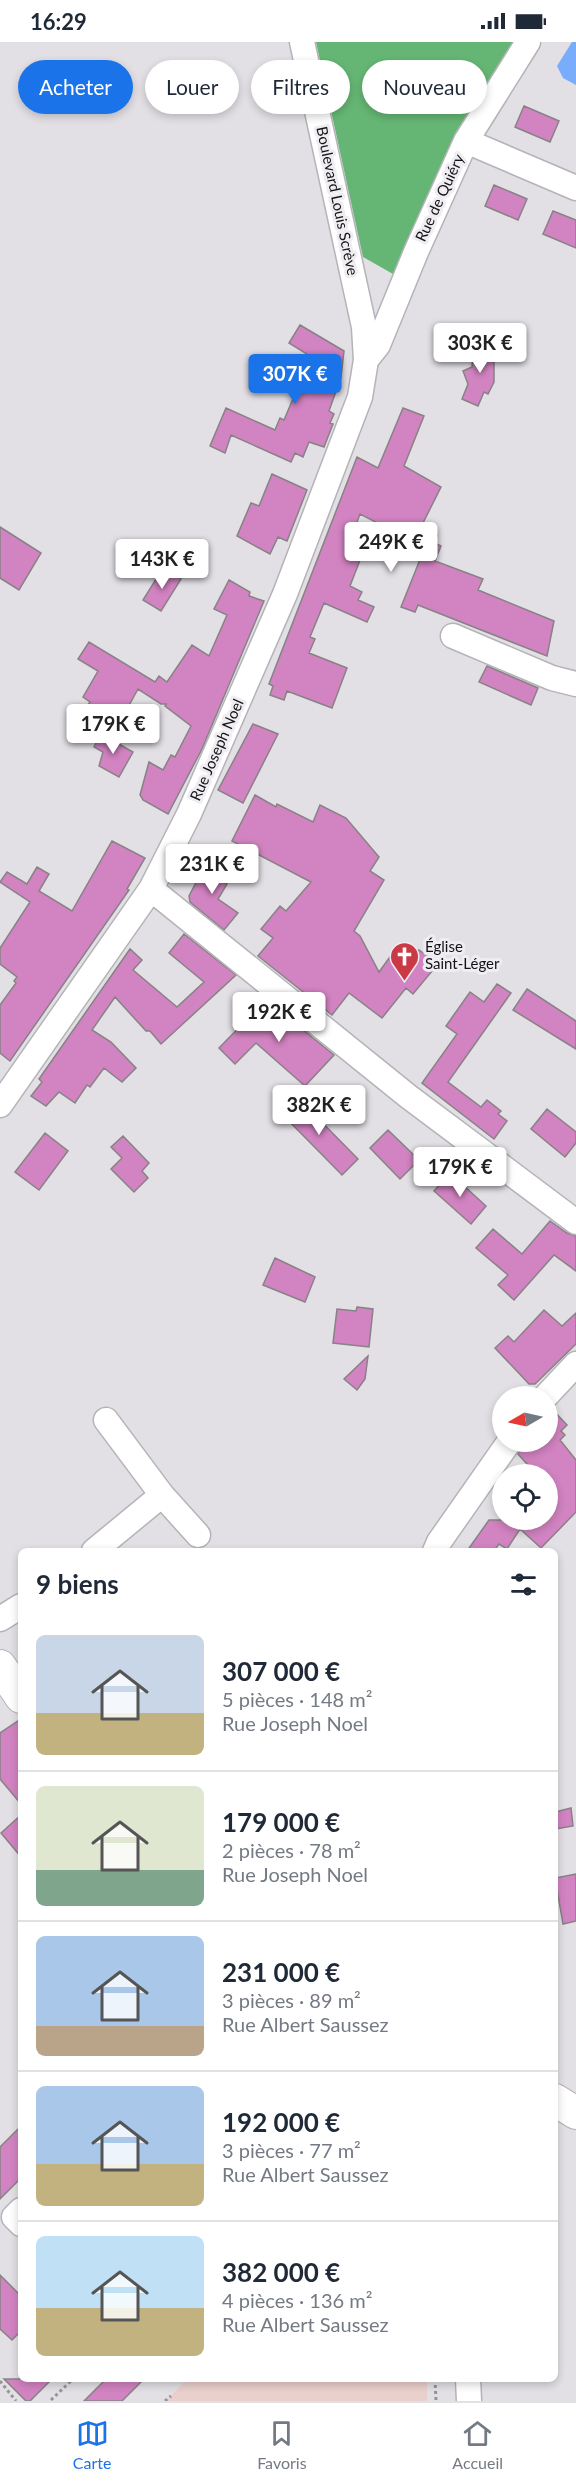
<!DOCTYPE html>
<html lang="fr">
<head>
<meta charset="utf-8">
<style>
	:root { --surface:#fff; --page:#f6f6f7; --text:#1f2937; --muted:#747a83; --line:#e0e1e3; --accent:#1a73e8 }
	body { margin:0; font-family:Lato,sans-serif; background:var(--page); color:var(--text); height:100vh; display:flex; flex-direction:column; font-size:22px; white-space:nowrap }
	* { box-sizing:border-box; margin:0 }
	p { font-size:20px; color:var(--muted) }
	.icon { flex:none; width:33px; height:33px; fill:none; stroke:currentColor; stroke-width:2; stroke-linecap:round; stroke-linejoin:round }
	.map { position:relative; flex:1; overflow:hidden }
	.panel { position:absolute; left:18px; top:1506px; width:540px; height:834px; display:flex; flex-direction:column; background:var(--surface); border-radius:9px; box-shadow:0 3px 9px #0003 }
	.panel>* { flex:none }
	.guide { position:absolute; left:18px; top:18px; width:540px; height:54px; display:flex; gap:12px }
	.needle { width:39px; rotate:261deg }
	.fabs { position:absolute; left:492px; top:1344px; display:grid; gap:12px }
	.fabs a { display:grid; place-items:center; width:66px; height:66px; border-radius:50%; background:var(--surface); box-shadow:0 3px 9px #0003; font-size:30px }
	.price { position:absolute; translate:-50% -51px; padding:0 14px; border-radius:6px; background:#fff; color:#222; font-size:20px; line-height:39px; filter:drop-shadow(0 2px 3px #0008) }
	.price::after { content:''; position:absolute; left:50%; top:36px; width:18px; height:14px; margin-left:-9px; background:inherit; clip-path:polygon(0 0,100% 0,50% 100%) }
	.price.selected { background:var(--accent); color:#fff }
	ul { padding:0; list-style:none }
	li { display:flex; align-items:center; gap:18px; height:150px; padding:0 18px }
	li+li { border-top:2px solid var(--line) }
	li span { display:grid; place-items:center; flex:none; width:168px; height:120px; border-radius:9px; color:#555 }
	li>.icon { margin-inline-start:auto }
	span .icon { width:72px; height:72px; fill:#fffc; stroke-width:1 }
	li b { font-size:26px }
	h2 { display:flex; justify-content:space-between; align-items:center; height:72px; padding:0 18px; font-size:26px }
	.tag { padding:0 21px; border-radius:27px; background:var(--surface); box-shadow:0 3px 9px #0003; font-size:21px; line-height:54px }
	.tag.selected { background:var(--accent); color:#fff }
	.status { display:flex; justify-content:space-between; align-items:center; height:42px; padding:0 30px; background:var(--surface); direction:ltr }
	.status svg { height:16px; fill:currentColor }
	.dock { display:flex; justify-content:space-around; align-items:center; height:84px; border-top:2px solid var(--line); background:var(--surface); font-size:16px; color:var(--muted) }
	.dock a { display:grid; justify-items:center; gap:3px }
	.dock .selected { color:var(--accent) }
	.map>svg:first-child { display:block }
	.industrial { fill:#ead0cc }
	.forest { fill:#65b674 }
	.water { fill:#79acfa }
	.building { fill:#d283c1; stroke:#878285; stroke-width:1.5 }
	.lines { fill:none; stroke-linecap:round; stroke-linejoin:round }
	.minor-casing { stroke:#b5b3b8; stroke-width:27 }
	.major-casing { stroke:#b5b3b8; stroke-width:34 }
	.path { stroke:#979499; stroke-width:3; stroke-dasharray:3 3; stroke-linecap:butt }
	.minor { stroke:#fff; stroke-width:24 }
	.major { stroke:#fff; stroke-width:32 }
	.labels { text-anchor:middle; stroke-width:6; stroke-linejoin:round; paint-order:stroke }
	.street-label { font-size:15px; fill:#131214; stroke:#f0edf2 }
	.poi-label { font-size:15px; fill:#131214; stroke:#f0edf2; text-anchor:start }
</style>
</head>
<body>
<div class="status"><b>16:29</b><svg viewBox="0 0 49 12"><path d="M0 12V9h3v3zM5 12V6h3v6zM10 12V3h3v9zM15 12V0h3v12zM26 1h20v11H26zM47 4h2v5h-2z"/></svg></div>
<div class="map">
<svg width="576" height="2359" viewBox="0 0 576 2359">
	<rect width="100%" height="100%" fill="#e2dfe5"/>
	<path class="industrial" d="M187 2337H427V2359H166Z"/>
	<path class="forest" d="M316 0H517L469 78 393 232 363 215Z"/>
	<path class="water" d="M572 0H576V43L563 36 557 24Z"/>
	<path class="building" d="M524 64 559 79 550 100 515 85Z
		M494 143 527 157 518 178 485 164Z
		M553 169 576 178V206L543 192Z
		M300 283 344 309 341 335 329 369 334 372 330 381 333 382 324 405 309 400 303 415 295 411 291 420 231 393 225 411 210 404 226 366 275 388 280 376 284 378 303 333 300 332 307 312 289 301Z
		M473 303H494V340L488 352 484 350 478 364 462 357 468 342 463 329 472 325Z
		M403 366 424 374 404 424 441 445 421 485 437 493 434 501 441 504 435 519 483 537 478 548 554 579 547 614 418 563 415 570 401 565 425 505 360 472 347 507 362 513 350 544 362 550 358 558 374 565 367 580 324 561 310 595 315 597 309 611 347 626 332 666 287 649 284 658 270 653 273 644 269 642 357 415 378 426Z
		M272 432 307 448 287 499 278 495 270 512 237 494 251 461 259 464Z
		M0 485 41 511 19 548 0 536Z
		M163 526 181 537 161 569 143 558Z
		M229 538 250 550 249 554 264 559 202 707 168 772 143 758 140 753 149 720 163 728 171 713 175 715 191 684 165 664 166 662H161L138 647 120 680 88 663 90 660 83 655 98 629 78 617 89 600 155 640 159 634 167 640 192 603 209 614 227 573 214 567Z
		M487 624 538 646 531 663 479 640Z
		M253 682 278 692 243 761 218 748Z
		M101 692 133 710 119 735 99 724 103 710 94 705Z
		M255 753 276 765 277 762 313 780 320 763 346 776 379 815 370 829 384 838 354 889 360 894 379 930 392 912 402 920 410 909 419 908 438 922 413 952 406 946 382 976 349 951 332 973 258 914 273 896 261 887 280 864 286 869 311 840 232 799Z
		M112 799 145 816 127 847 129 848 10 1019 0 1011V963L16 941 14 939 17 935 0 922V906L30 860 0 840 7 830 27 842 37 825 49 832 39 849 72 869Z
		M208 818 228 829 223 840 227 842 218 857 238 871 224 888 190 860 189 854Z
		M184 892 236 933 161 1002 150 989H146L115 955 92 988 111 1000 136 1026 122 1040 104 1026 90 1045 87 1043 75 1061 59 1050 46 1064 31 1054 42 1040 39 1037 130 907 142 918 133 928 177 965 204 940 169 911Z
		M497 942 511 951 448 1040 481 1065 487 1058 501 1069 498 1072 507 1079 494 1097 422 1041 457 992 446 984 470 950 484 960Z
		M527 947 576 979V1007L513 968Z
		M266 958 334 1013 305 1044 256 1001 235 1022 219 1006Z
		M296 1054 358 1117 342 1133 280 1070Z
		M547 1067 576 1090V1101L565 1115 531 1087Z
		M388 1088 419 1118 400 1137 370 1106Z
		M45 1091 68 1109 39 1148 15 1130Z
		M123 1094 149 1121 142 1129 148 1136 134 1150 111 1127 122 1116 111 1105Z
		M450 1131 486 1164 471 1182 434 1149Z
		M550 1179 567 1191 576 1194V1229L554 1213 514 1258 498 1243 508 1233 476 1206 493 1187 522 1212Z
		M275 1216 315 1235 305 1260 263 1243Z
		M357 1265 373 1267 369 1305 333 1301 337 1267 356 1269Z
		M544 1268 562 1284 576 1271V1302L535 1342H529L495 1306 508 1294 514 1300Z
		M368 1314 365 1337 357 1348 344 1337Z
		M552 1367 567 1383 561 1389 565 1393 560 1398 576 1418V1470L541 1506 520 1487 507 1507 499 1502 494 1509H467L489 1478H548V1432H536L518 1412 523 1400H548V1368Z
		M21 1677V1762L0 1737V1691Z
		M571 1766 573 1784 555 1787V1770Z
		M21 1773V1815L1 1791Z
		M576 1832V1879L563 1882 555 1836Z
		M21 2084V2136L0 2157V2105Z
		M0 2233 21 2254V2289L12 2298 0 2287Z
		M4 2337H52L30 2359H26Z
		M106 2337H144L122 2359H84Z"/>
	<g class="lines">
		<defs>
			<path id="minor" d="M466 99 576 146
				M366 318 378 303 416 210 466 99 528 0
				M453 594 552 636 576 642
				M151 847 409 1055 576 1180
				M0 1063 151 847 189 772 285 552 360 355 366 318 364 285 302 0
				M546 1354 576 1322
				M162 1453 198 1493
				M94 1509 162 1453 106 1378
				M435 1509 439 1500 509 1400
				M0 1577 21 1564
				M21 2168 14 2175 21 2182
				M468 2337 469 2359"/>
			<path id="major" d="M0 1624 21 1655
				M555 2058 576 2071"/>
		</defs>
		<use href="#minor" class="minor-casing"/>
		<use href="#major" class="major-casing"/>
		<path class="path" d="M435 2337 436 2359
			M0 2339 16 2359
			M51 2358 73 2337
			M165 2359 171 2354"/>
		<use href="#minor" class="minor"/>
		<use href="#major" class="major"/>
	</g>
	<defs>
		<symbol id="church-pin" viewBox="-11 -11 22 30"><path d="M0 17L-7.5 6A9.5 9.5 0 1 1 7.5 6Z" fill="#ca3a45" stroke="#f0edf2"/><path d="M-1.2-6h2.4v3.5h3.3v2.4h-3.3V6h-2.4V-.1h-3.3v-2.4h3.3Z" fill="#fff"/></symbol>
	</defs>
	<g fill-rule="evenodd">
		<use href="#church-pin" x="388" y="898" width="33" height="45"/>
	</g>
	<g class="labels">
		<g class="street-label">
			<text transform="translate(440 156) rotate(-65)" y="5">Rue de Quiéry</text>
			<text transform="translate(337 159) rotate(78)" y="5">Boulevard Louis Scrève</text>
			<text transform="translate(217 708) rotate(-66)" y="5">Rue Joseph Noel</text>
		</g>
		<g class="poi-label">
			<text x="425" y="910">Église<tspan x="425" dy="17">Saint-Léger</tspan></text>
		</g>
	</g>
</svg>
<div class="fabs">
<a><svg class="needle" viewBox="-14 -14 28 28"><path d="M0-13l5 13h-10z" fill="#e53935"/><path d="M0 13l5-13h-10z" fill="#747a83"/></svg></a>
<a><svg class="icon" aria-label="locate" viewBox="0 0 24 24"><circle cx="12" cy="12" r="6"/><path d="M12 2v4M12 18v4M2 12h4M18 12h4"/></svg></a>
</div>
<b class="price" style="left:480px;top:332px">303K €</b>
<b class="price selected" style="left:295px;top:363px">307K €</b>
<b class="price" style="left:391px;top:531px">249K €</b>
<b class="price" style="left:162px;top:548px">143K €</b>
<b class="price" style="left:113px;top:713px">179K €</b>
<b class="price" style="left:212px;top:853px">231K €</b>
<b class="price" style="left:279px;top:1001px">192K €</b>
<b class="price" style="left:319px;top:1094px">382K €</b>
<b class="price" style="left:460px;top:1156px">179K €</b>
<div class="guide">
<a class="tag selected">Acheter</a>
<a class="tag">Louer</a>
<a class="tag">Filtres</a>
<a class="tag">Nouveau</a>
</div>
<section class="panel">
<h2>9 biens<svg class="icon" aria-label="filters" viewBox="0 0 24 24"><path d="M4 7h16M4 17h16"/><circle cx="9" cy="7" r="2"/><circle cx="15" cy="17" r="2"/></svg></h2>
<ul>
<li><span style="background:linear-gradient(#c9d6e8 65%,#c2b280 0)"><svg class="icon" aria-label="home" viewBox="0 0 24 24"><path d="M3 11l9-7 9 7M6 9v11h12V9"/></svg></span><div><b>307 000 €</b><p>5 pièces · 148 m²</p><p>Rue Joseph Noel</p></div></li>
<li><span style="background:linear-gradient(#dfe7d0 70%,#7fa58c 0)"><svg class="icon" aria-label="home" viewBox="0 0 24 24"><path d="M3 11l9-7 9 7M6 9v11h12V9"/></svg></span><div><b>179 000 €</b><p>2 pièces · 78 m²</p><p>Rue Joseph Noel</p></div></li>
<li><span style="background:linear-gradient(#a9c7e8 75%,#b9a48a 0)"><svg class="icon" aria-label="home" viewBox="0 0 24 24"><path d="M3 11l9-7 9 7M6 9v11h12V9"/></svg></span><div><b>231 000 €</b><p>3 pièces · 89 m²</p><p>Rue Albert Saussez</p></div></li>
<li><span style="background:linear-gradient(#a9c7e8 65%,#c2b280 0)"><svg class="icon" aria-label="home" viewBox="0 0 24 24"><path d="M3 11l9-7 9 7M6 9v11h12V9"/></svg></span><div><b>192 000 €</b><p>3 pièces · 77 m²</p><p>Rue Albert Saussez</p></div></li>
<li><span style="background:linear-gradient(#bfe0f5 60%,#c2b280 0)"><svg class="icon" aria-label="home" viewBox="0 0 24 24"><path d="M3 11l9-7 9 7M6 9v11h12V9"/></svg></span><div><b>382 000 €</b><p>4 pièces · 136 m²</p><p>Rue Albert Saussez</p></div></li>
</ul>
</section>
</div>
<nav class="dock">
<a class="selected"><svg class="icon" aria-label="map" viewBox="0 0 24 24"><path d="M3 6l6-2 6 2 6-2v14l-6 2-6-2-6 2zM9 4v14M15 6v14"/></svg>Carte</a>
<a><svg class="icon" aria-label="saved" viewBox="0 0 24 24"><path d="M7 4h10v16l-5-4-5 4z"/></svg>Favoris</a>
<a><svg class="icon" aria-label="home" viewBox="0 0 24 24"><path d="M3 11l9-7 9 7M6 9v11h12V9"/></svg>Accueil</a>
</nav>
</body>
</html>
